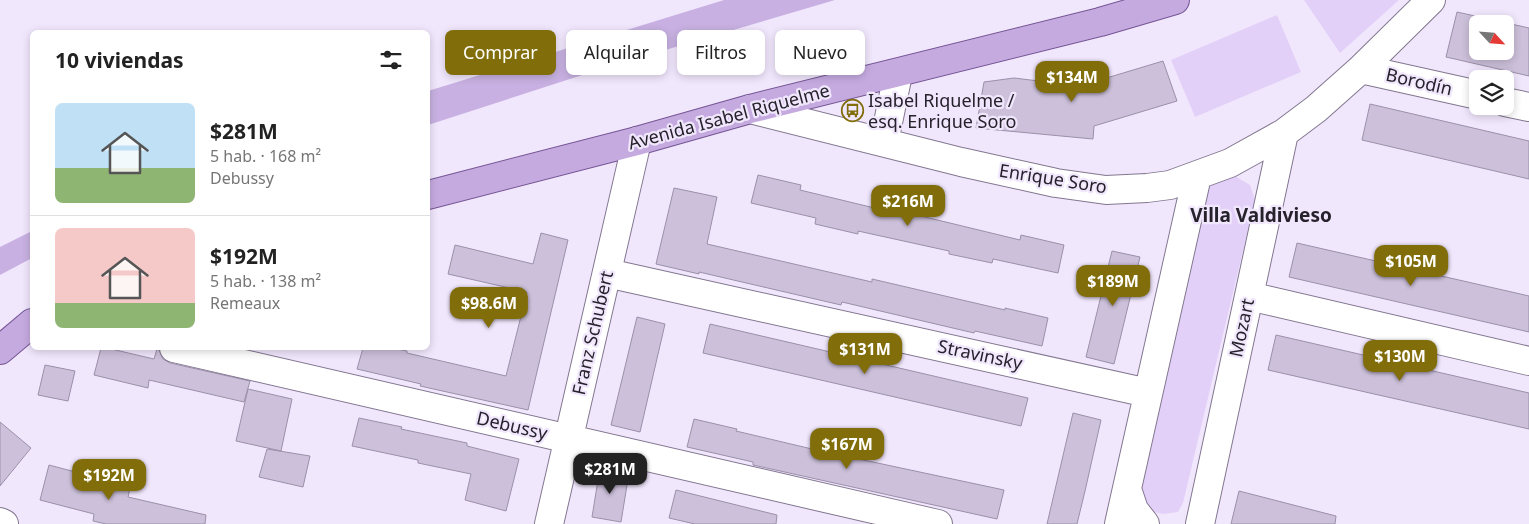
<!DOCTYPE html>
<html lang="es">
<head>
<meta charset="utf-8">
<style>
	:root { --surface:#fff; --page:#f6f6f6; --text:#222; --muted:#767676; --line:#e0e0e0; --accent:#816d09 }
	body { margin:0; font-family:"Noto Sans",sans-serif; background:var(--page); color:var(--text); height:100vh; display:flex; flex-direction:column; font-size:19px; white-space:nowrap }
	* { box-sizing:border-box; margin:0 }
	p { font-size:16px; color:var(--muted) }
	.icon { flex:none; width:28px; height:28px; fill:none; stroke:currentColor; stroke-width:2; stroke-linecap:round; stroke-linejoin:round }
	.map { position:relative; flex:1; overflow:hidden }
	.sheet { position:absolute; left:30px; top:30px; width:400px; height:320px; display:flex; flex-direction:column; background:var(--surface); border-radius:8px; box-shadow:0 2px 8px #0003 }
	.sheet>* { flex:none }
	.top-card { position:absolute; left:445px; top:30px; width:475px; height:45px; display:flex; gap:10px }
	.needle { width:32px; rotate:116deg }
	.buttons { position:absolute; left:1469px; top:15px; display:grid; gap:10px }
	.buttons a { display:grid; place-items:center; width:45px; height:45px; border-radius:8px; background:var(--surface); box-shadow:0 2px 8px #0003; font-size:25px }
	.price { position:absolute; translate:-50% -42px; padding:0 11px; border-radius:10px; background:var(--accent); color:#fff; font-size:16px; line-height:32px; filter:drop-shadow(0 1px 2px #0008) }
	.price::after { content:''; position:absolute; left:50%; top:30px; width:15px; height:11px; margin-left:-8px; background:inherit; clip-path:polygon(0 0,100% 0,50% 100%) }
	.price.current { background:#222; color:#fff }
	ul { padding:0; list-style:none }
	li { display:flex; align-items:center; gap:15px; height:125px; padding:0 25px }
	li+li { border-top:1px solid var(--line) }
	li span { display:grid; place-items:center; flex:none; width:140px; height:100px; border-radius:8px; color:#555 }
	li>.icon { margin-inline-start:auto }
	span .icon { width:60px; height:60px; fill:#fffc; stroke-width:1 }
	li b { font-size:21px }
	h2 { display:flex; justify-content:space-between; align-items:center; height:60px; padding:0 25px; font-size:21px }
	.chip { padding:0 18px; border-radius:8px; background:var(--surface); box-shadow:0 2px 8px #0003; font-size:18px; line-height:45px }
	.chip.current { background:var(--accent); color:#fff }
	.map>svg:first-child { display:block }
	.green { fill:#e3d0f8 }
	.water { fill:#c8b1e2 }
	.building { fill:#ccc0da; stroke:#9b90a9; fill-rule:evenodd }
	.lines { fill:none; stroke-linecap:round; stroke-linejoin:round }
	.minor-casing { stroke:#82778f; stroke-width:30 }
	.primary-casing { stroke:#755594; stroke-width:30 }
	.minor { stroke:#fff; stroke-width:28 }
	.primary { stroke:#c5aae0; stroke-width:28 }
	.labels { text-anchor:middle; stroke-width:4.5; stroke-linejoin:round; paint-order:stroke }
	.street-label { font-size:18px; fill:#26222c; stroke:#f1e7fd }
	.poi-label { font-size:18px; fill:#26222c; stroke:#f1e7fd; text-anchor:start }
	.neighbourhood-label { font-size:19px; font-weight:bold; fill:#26222c; stroke:#f1e7fd }
</style>
</head>
<body>
<div class="map">
<svg width="1529" height="524" viewBox="0 0 1529 524">
	<rect width="100%" height="100%" fill="#f1e7fd"/>
	<path class="green" d="M1304 0H1399L1340 53Z
		M1277 15 1301 72 1195 117 1171 60Z
		M1233 175 1250 185 1255 200 1183 503 1178 512 1163 514 1145 510 1136 492 1206 188Z"/>
	<path class="water" d="M724 0H835L604 68 428 125V91Z
		M32 231V258L0 275V247Z"/>
	<path class="building" d="M1457 12 1529 28V76L1446 57ZM1478 24H1505V51H1478Z
		M1163 61 1177 101 1094 126 1093 139 976 128 984 82 1014 78 1080 86Z
		M1370 104 1529 141V179L1362 140Z
		M758 175 801 185 800 190 887 211 888 208 1020 240 1021 235 1064 245 1058 273 993 259 992 263 949 254V251L858 231V234L815 224 816 218 751 203Z
		M674 188 717 197 707 244 872 282V279L1005 310V308L1048 318 1042 346 975 331 974 333 842 302 841 305 699 272V274L656 264Z
		M541 233 568 240 528 410 420 386 421 384 357 369 363 348H392L407 351V353L506 376 527 292 448 274 455 245 533 264Z
		M1297 243 1529 296V332L1289 277Z
		M1112 251 1140 257 1114 364 1086 357Z
		M637 317 665 324 640 432 611 425Z
		M710 324 1028 398 1021 426 703 353Z
		M1276 335 1529 393V429L1268 370Z
		M101 348H107L154 359 157 349 159 350 163 359 170 363 250 381 244 402 149 380 148 388 94 375Z
		M45 365 75 371 68 401 38 395Z
		M248 389 292 399 281 451 236 441Z
		M1073 413 1101 420 1085 491 1077 524H1047Z
		M359 418 402 427 401 429 467 443V446L519 459 506 511 465 500 471 474 418 463V460L352 446Z
		M694 419 737 429 736 431 812 449 1004 490 997 519 753 465V462L687 447Z
		M0 422 31 448 0 486Z
		M267 449 310 456 303 487 259 477Z
		M49 465 102 479 131 484 128 497 206 515 205 524H106L93 521 94 514 40 500Z
		M600 468 629 473 621 522 592 517Z
		M676 490 777 515 776 524H695L669 518Z
		M1239 491 1336 516 1335 524H1231Z"/>
	<g class="lines">
		<defs>
			<path id="minor" d="M1361 69 1478 95
				M1505 102 1529 107
				M750 109 961 162 1056 183 1106 190 1147 188 1170 185 1230 163 1284 133 1316 109 1361 69 1431 0
				M884 142 898 74
				M607 273 1148 393
				M1249 296 1529 361
				M174 348 938 524
				M1127 489 1134 510 1145 524
				M0 522 4 524
				M549 524 637 141
				M1119 524 1197 176
				M1200 524 1284 133"/>
			<path id="primary" d="M428 195 637 141 750 109 1100 22 1175 0
				M0 350 32 323"/>
		</defs>
		<use href="#minor" class="minor-casing"/>
		<use href="#primary" class="primary-casing"/>
		<use href="#minor" class="minor"/>
		<use href="#primary" class="primary"/>
	</g>
	<defs>
		<symbol id="bus-ring" viewBox="-11 -11 22 22"><circle r="9.5" fill="#f1e7fd" stroke="#816d09" stroke-width="1.5"/><path d="M-5-6H5V4H4V6H2V4H-2V6H-4V4H-5ZM-3.5-4V0h7V-4ZM-3.5 1.2v1.5H-2V1.2ZM2 1.2v1.5H3.5V1.2Z" fill="#816d09"/></symbol>
	</defs>
	<g fill-rule="evenodd">
		<use href="#bus-ring" x="840" y="98" width="25" height="25"/>
	</g>
	<g class="labels">
		<g class="street-label">
			<text transform="translate(1419 82) rotate(13)" y="6">Borodín</text>
			<text transform="translate(729 117) rotate(-15)" y="6">Avenida Isabel Riquelme</text>
			<text transform="translate(1053 179) rotate(9)" y="6">Enrique Soro</text>
			<text transform="translate(1242 328) rotate(-78)" y="6">Mozart</text>
			<text transform="translate(593 333) rotate(-77)" y="6">Franz Schubert</text>
			<text transform="translate(980 355) rotate(12)" y="6">Stravinsky</text>
			<text transform="translate(512 426) rotate(13)" y="6">Debussy</text>
		</g>
		<g class="poi-label">
			<text x="868" y="107">Isabel Riquelme /<tspan x="868" dy="21">esq. Enrique Soro</tspan></text>
		</g>
		<g class="neighbourhood-label">
			<text x="1261" y="222">Villa Valdivieso</text>
		</g>
	</g>
</svg>
<div class="buttons">
<a><svg class="needle" viewBox="-14 -14 28 28"><path d="M0-13l5 13h-10z" fill="#e53935"/><path d="M0 13l5-13h-10z" fill="#767676"/></svg></a>
<a><svg class="icon" aria-label="layers" viewBox="0 0 24 24"><path d="M12 4l9 5-9 5-9-5zM3 14l9 5 9-5"/></svg></a>
</div>
<b class="price" style="left:1072px;top:103px">$134M</b>
<b class="price" style="left:908px;top:227px">$216M</b>
<b class="price" style="left:1411px;top:287px">$105M</b>
<b class="price" style="left:1113px;top:307px">$189M</b>
<b class="price" style="left:489px;top:329px">$98.6M</b>
<b class="price" style="left:865px;top:375px">$131M</b>
<b class="price" style="left:1400px;top:382px">$130M</b>
<b class="price" style="left:847px;top:470px">$167M</b>
<b class="price current" style="left:610px;top:495px">$281M</b>
<b class="price" style="left:109px;top:501px">$192M</b>
<div class="top-card">
<a class="chip current">Comprar</a>
<a class="chip">Alquilar</a>
<a class="chip">Filtros</a>
<a class="chip">Nuevo</a>
</div>
<section class="sheet">
<h2>10 viviendas<svg class="icon" aria-label="filters" viewBox="0 0 24 24"><path d="M4 7h16M4 17h16"/><circle cx="9" cy="7" r="2"/><circle cx="15" cy="17" r="2"/></svg></h2>
<ul>
<li><span style="background:linear-gradient(#bfe0f5 65%,#8fb573 0)"><svg class="icon" aria-label="home" viewBox="0 0 24 24"><path d="M3 11l9-7 9 7M6 9v11h12V9"/></svg></span><div><b>$281M</b><p>5 hab. · 168 m²</p><p>Debussy</p></div></li>
<li><span style="background:linear-gradient(#f6c9c9 75%,#8fb573 0)"><svg class="icon" aria-label="home" viewBox="0 0 24 24"><path d="M3 11l9-7 9 7M6 9v11h12V9"/></svg></span><div><b>$192M</b><p>5 hab. · 138 m²</p><p>Remeaux</p></div></li>
</ul>
</section>
</div>
</body>
</html>
